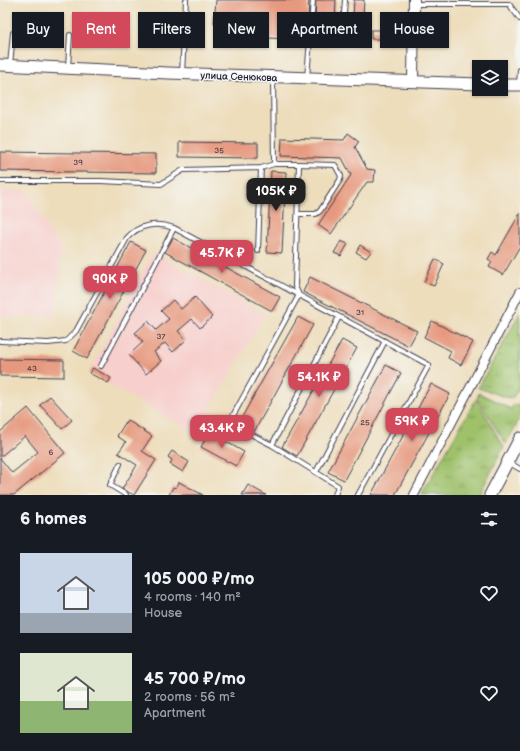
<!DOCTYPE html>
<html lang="en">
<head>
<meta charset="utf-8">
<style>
	:root { --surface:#171b24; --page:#242831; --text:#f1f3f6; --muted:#9ea1a6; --accent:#d1495b }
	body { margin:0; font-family:"Balsamiq Sans",sans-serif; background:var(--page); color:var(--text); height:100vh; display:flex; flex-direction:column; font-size:15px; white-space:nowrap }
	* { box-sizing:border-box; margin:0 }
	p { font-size:13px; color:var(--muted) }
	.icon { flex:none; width:22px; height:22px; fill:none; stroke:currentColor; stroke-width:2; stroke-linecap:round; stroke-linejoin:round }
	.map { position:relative; height:495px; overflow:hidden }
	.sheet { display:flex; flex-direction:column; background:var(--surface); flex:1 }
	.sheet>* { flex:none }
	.banner { position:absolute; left:12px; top:12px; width:496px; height:36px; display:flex; gap:8px }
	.buttons { position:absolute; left:472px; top:60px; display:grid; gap:8px }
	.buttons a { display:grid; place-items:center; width:36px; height:36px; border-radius:0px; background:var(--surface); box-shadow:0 1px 3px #0004; font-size:20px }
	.price { position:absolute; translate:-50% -34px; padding:0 9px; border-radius:8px; background:var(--accent); color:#fff; font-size:13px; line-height:26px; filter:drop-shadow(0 1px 2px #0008) }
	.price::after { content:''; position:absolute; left:50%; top:24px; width:12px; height:9px; margin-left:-6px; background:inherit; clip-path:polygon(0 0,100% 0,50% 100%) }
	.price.selected { background:#222; color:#fff }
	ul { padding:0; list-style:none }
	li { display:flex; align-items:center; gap:12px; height:100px; padding:0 20px }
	li span { display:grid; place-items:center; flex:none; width:112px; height:80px; border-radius:0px; color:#555 }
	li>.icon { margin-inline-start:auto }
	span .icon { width:48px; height:48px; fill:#fffc; stroke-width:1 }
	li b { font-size:17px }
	h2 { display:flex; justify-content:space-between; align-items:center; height:48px; padding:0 20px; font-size:17px }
	.pill { padding:0 14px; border-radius:0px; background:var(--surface); box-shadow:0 1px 3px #0004; font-size:14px; line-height:36px }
	.pill.selected { background:var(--accent); color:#fff }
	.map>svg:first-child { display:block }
	.built { fill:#f7d0cd }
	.grass { fill:url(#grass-tufts); stroke:#607253 }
	.building { fill:#e6997e }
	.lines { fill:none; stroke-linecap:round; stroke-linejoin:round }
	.service-casing { stroke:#403e4e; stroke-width:6 }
	.minor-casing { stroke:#403e4e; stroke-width:10 }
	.tertiary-casing { stroke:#403e4e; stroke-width:12 }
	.secondary-casing { stroke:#403e4e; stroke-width:13 }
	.service { stroke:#fff; stroke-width:4 }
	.minor { stroke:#fff; stroke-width:8 }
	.tertiary { stroke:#fff; stroke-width:10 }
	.secondary { stroke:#fff; stroke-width:11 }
	.labels { text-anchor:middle; stroke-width:3; stroke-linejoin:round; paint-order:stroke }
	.number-label { font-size:8px; fill:#53404c }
	.street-label { font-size:10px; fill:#22223b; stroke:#f6f6f2 }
</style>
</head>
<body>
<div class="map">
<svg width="520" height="495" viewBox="0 0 520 495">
	<defs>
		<pattern id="grass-tufts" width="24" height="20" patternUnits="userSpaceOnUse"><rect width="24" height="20" fill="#9ec16b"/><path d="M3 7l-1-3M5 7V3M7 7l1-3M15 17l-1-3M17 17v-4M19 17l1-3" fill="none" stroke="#809c59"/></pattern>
	</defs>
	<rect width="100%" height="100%" fill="#f6f6f2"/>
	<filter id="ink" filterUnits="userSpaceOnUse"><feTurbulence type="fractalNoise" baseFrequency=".025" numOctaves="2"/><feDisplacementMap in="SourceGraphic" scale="8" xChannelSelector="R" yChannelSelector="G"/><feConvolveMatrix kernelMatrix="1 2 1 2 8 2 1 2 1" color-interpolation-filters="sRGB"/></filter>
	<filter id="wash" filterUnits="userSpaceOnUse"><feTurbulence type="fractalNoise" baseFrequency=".012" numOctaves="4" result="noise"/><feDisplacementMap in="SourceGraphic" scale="16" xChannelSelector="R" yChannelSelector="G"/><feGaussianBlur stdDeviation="0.9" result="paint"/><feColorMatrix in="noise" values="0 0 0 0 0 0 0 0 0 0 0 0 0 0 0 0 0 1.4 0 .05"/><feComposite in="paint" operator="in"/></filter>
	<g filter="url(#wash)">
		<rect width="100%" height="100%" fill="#edddbb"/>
		<path class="built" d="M0 190 26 191 61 249 55 316H0Z
			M153 253 265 314 196 433 89 373Z"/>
		<path class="grass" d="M520 313V385L512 399 478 388Z
			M479 393 511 409 514 404 518 406 520 402V418L506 444 477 398Z
			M476 399 504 447 479 495H421Z"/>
		<g id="blocks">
			<path class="building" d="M216 0H309L307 35H305V40L251 37V24L214 23Z
				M316 0H336L335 22 315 20Z
				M354 0H364L362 32H352Z
				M371 30H382V39H371Z
				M348 133 359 141 355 147 367 169 375 170 374 182H367L331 234 318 225 351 175 342 158 281 156 282 138 344 140Z
				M179 142 258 143V158L179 157Z
				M0 152 156 154V173L0 171Z
				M271 171 286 172 282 253 267 252Z
				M520 213V246L503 275 489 267 492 262 488 259 492 252 496 255Z
				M173 238 280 297 272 311 165 252Z
				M341 241 348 244 341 256 334 253Z
				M131 242 146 250 87 359 73 351Z
				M360 245 371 252 366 258 356 252Z
				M435 259 444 264 434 286 424 282Z
				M310 277 417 331 409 346 303 292Z
				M195 297 212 317 200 328 192 319 178 331 186 340 173 352 165 343 154 352 161 361 146 374 129 355 143 342 135 333 148 321 156 330 169 319 161 311 173 300 181 309Z
				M298 317 313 325 254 432 238 424Z
				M432 321 473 342 461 365 448 358 451 351 424 337Z
				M342 340 357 348 297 456 282 447Z
				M0 359 64 360V377L0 376Z
				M386 365 401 373 344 480 328 472Z
				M93 368 111 378 108 383 89 373Z
				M431 384 450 394 395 495H371Z
				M50 396 72 420 62 429 40 405Z
				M28 408 65 453 14 495H0V458L12 473 38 452 25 436 0 457V432Z
				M127 420 152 436 142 451 156 460 134 495 122 489 137 465 118 453 126 442 117 436Z
				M209 432 244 452 236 466 201 447Z
				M172 451 189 462 183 472 170 464 172 460 168 457Z
				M179 482 203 495H169L173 487 176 488Z
				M248 485 266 495H242Z"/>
		</g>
	</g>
	<g filter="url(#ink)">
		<use href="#blocks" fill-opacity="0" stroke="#403e4e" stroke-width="1"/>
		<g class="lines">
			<defs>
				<path id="service" d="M414 4H509L520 19
					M343 26 345 0
					M10 65 13 33
					M68 67 70 35
					M182 73 186 0
					M273 78 274 164
					M307 78 313 0
					M519 85 520 70
					M0 181H101L161 184 183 170 261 168 274 164H299L295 286 299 295 229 423 272 445 338 486 335 495
					M298 214H316L320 211 340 180 341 176 335 165 299 164
					M258 251 261 168
					M0 341 48 343 66 341 76 331 127 238C139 224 157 222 174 228L429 365 358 495
					M101 366 174 228
					M272 445 339 317
					M508 462 520 469
					M120 464 110 485 126 495
					M316 472 385 341"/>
				<path id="minor" d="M414 495 520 292"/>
				<path id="tertiary" d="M413 82 414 0"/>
				<path id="secondary" d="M0 65 168 73 479 84
					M501 85H520
					M490 495 520 438"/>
			</defs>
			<use href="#service" class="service-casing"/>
			<use href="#minor" class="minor-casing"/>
			<use href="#tertiary" class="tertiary-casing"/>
			<use href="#secondary" class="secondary-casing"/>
			<use href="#service" class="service"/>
			<use href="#minor" class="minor"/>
			<use href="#tertiary" class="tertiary"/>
			<use href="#secondary" class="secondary"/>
		</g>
	</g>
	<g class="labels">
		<g class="number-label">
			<text x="219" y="153">35</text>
			<text x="78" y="165">39</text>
			<text x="360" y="315">31</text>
			<text x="161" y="339">37</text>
			<text x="32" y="371">43</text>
			<text x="365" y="425">25</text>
			<text x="51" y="455">6</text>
		</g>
		<g class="street-label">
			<text transform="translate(239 76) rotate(2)" y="4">улица Сенюкова</text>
		</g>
	</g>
</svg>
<div class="buttons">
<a><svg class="icon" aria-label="layers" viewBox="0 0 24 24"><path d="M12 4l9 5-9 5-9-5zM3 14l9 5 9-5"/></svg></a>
</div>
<b class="price selected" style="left:276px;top:212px">105K ₽</b>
<b class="price" style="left:222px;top:274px">45.7K ₽</b>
<b class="price" style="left:110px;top:300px">90K ₽</b>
<b class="price" style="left:319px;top:398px">54.1K ₽</b>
<b class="price" style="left:412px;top:442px">59K ₽</b>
<b class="price" style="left:222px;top:449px">43.4K ₽</b>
<div class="banner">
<a class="pill">Buy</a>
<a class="pill selected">Rent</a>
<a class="pill">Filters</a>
<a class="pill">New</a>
<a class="pill">Apartment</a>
<a class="pill">House</a>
</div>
</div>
<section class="sheet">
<h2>6 homes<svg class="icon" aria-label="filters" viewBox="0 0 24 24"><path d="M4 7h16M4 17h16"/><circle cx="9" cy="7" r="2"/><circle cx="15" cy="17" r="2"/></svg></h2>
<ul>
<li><span style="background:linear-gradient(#c9d6e8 75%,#9aa5b1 0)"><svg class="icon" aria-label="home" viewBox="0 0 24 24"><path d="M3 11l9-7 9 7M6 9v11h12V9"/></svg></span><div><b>105 000 ₽/mo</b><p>4 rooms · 140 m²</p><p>House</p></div><svg class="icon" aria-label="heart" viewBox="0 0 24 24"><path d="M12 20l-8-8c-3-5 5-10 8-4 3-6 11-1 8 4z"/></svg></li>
<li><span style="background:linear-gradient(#dfe7d0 60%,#8fb573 0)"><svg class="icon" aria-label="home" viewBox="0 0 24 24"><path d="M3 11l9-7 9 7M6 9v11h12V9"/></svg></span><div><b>45 700 ₽/mo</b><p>2 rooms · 56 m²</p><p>Apartment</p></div><svg class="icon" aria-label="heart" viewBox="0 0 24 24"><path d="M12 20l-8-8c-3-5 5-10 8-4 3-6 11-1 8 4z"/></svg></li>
</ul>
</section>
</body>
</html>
